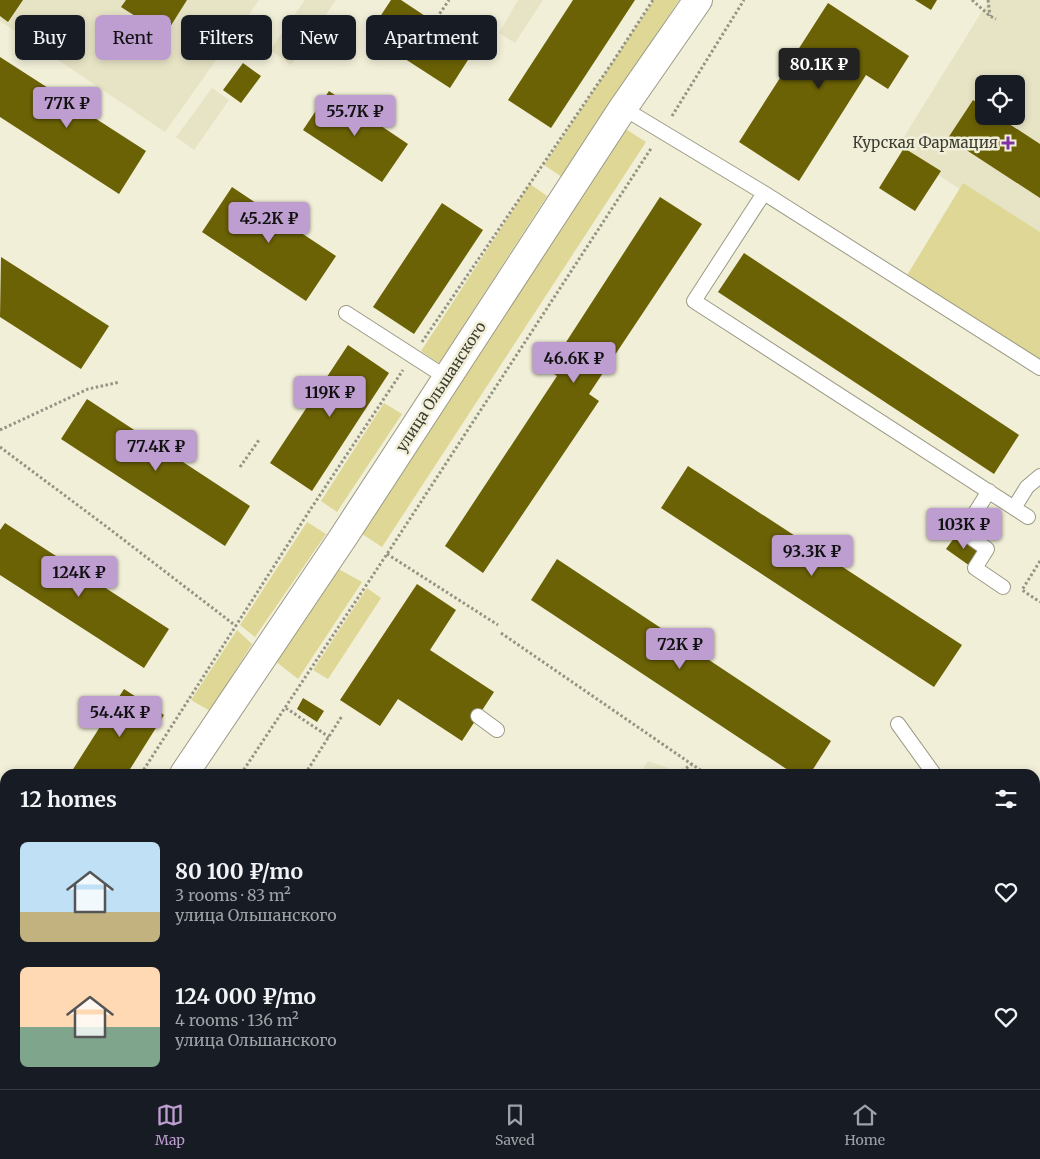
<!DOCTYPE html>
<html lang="en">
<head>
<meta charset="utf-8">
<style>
	:root { --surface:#171b24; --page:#20242c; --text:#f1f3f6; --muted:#9ea1a6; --line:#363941; --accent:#be9dd1 }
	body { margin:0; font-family:Merriweather,serif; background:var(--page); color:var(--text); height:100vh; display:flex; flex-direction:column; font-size:19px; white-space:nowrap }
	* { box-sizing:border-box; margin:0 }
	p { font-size:16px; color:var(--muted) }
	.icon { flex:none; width:28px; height:28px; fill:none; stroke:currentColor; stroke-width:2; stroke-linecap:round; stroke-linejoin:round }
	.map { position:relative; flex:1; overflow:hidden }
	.side { position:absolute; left:0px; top:769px; width:1040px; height:321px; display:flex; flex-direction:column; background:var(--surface); border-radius:15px 15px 0 0; box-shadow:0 2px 8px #0003 }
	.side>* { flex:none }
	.top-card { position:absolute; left:15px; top:15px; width:500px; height:45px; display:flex; gap:10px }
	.controls { position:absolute; left:975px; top:75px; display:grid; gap:10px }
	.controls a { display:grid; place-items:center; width:50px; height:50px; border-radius:8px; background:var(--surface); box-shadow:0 2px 8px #0003; font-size:25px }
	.price { position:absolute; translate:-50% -42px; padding:0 11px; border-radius:5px; background:var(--accent); color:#111; font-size:16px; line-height:32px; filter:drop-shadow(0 1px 2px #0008) }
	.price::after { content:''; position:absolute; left:50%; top:30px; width:15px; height:11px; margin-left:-8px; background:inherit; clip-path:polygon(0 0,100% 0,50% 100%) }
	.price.selected { background:#222; color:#fff }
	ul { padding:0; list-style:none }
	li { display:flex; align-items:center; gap:15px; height:125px; padding:0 20px }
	li span { display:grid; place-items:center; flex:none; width:140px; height:100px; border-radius:8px; color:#555 }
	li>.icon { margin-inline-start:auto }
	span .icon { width:60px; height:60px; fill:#fffc; stroke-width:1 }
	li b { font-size:21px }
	h2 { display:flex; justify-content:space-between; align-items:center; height:60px; padding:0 20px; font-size:21px }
	.tag { padding:0 18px; border-radius:8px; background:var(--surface); box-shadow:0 2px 8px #0003; font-size:18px; line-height:45px }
	.tag.selected { background:var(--accent); color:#111 }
	.tab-bar { display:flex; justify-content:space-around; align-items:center; height:70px; border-top:1px solid var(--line); background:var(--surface); font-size:14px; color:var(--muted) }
	.tab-bar a { display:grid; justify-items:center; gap:2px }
	.tab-bar .selected { color:var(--accent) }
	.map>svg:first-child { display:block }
	.built { fill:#e7e4c6; fill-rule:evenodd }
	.green { fill:#ded796 }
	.building { fill:#6b6205 }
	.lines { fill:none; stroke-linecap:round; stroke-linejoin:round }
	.service-casing { stroke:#9c9a85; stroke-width:16 }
	.minor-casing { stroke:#9c9a85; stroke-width:30 }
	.path { stroke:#959484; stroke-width:3; stroke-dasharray:2.5 2.5; stroke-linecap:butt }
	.service { stroke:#fff; stroke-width:14 }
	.minor { stroke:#fff; stroke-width:28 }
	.poi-dot { fill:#8033a4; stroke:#f1efd8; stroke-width:2 }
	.labels { text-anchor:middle; stroke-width:5; stroke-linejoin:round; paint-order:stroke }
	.poi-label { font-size:15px; fill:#3c3c33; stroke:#f1efd8; text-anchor:end }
	.street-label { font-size:15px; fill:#3c3c33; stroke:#f1efd8 }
</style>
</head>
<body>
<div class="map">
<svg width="1040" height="1089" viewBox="0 0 1040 1089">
	<rect width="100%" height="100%" fill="#f1efd8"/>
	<path class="built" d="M0 0H259L165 132 0 21Z
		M305 0H336L291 65 270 50Z
		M518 0H543L515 43 499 33Z
		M989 0H1040V242L897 148ZM984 84H1016V116H984Z
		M212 88 229 100 194 150 176 137Z
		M648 761 684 774H640Z
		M1040 1023V1089H996L999 1085H1035V1031Z
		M403 1085H988L985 1089H406L402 1086Z"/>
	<path class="green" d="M654 0H679L562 177 544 165Z
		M624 128 646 142 382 547 359 532Z
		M963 183 1040 232V362L906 277Z
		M530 184 547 196 439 363 421 351Z
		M384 403 402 414 337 512 321 501Z
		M307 522 326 534 255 637 240 625Z
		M335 567 362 582 298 679 274 660Z
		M367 588 381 598 328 679 313 670Z
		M237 630 252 644 210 711 191 700Z"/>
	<path class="building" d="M0 0H23L8 22 0 16Z
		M126 0H187L165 35 121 7Z
		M391 0H401L475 49 450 88 368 35Z
		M573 0H635L551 128 508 100Z
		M915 0H937L931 10Z
		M828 3 909 56 888 89 866 75 799 181 739 142Z
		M0 57 146 151 119 194 0 117Z
		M243 63 261 76 241 103 223 90Z
		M329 91 408 144 382 182 303 130Z
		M973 100 984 107V116H997L1040 144V198L948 138Z
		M904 148 941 171 915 211 879 188Z
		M232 187 336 256 306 301 202 232Z
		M660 197 702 224 589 394 599 401 483 573 445 546 557 376 548 370Z
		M442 203 483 230 414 334 373 307Z
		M744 253 1019 435 994 474 718 292Z
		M1 257 109 326 81 369 0 317Z
		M348 345 389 373 312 491 270 463Z
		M87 399 250 506 225 546 61 439Z
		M688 466 962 645 934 687 661 508Z
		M5 523 169 629 144 668 0 575V530Z
		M957 534 981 551 970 566 946 549Z
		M557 559 831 741 810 774H794L531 600Z
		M417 584 456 610 430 650 494 692 462 741 398 699 380 726 340 700Z
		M124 689 164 715 127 774H70Z
		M303 698 324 711 317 722 297 709Z
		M0 795 5 798V854L0 851Z
		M1040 939V987L1035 994V946Z
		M79 1085H136L134 1089H76Z
		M485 1085H550L547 1089H482Z
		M634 1085H683L680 1089H640Z
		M714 1085H778L775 1089H711Z
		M824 1085H898L895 1089H821Z
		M942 1085H974L971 1089H939Z"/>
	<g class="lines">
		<defs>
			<path id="service" d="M623 108 764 193 1040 368
				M764 193 694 301 1028 517
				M346 313 447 378
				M989 491 963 532 987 549 975 568 1003 587
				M1014 508 1027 487 1040 476
				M478 716 497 730
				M898 724 934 774
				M1035 913 1040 909
				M697 1089 699 1085
				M797 1089 800 1085
				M914 1089 916 1085"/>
			<path id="minor" d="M184 774 344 536 623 108 698 0
				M0 1054 5 1046"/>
		</defs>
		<use href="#service" class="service-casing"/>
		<use href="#minor" class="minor-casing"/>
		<path class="path" d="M972 0 990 16 996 19
			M988 0 990 16
			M434 22 449 0
			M672 116 744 0
			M422 342 614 60 653 0
			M0 430 88 389 120 382
			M0 447 107 527 236 626
			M240 467 259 440
			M387 554 498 625
			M1040 561 1022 590 1040 602
			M501 633 706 774
			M286 708 329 737
			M141 774 308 513 403 370
			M241 774 387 554 652 147
			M305 774 342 716
			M678 774 692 764
			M0 928 5 920
			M0 995 5 987
			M413 1085 416 1089
			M31 1089 34 1085
			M1032 1089 1034 1085"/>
		<use href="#service" class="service"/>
		<use href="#minor" class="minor"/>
	</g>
	<path class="poi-dot" d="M1005.5 135.5h5v5h5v5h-5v5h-5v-5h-5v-5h5z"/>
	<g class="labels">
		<g class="poi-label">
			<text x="998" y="148">Курская Фармация</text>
		</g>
		<g class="street-label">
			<text transform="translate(441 387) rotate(-57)" y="5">улица Ольшанского</text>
		</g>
	</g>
</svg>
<div class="controls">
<a><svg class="icon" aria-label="locate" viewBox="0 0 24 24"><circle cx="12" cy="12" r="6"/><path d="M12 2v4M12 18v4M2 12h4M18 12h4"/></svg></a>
</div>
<b class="price selected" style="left:819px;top:90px">80.1K ₽</b>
<b class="price" style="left:67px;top:129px">77K ₽</b>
<b class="price" style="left:355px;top:137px">55.7K ₽</b>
<b class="price" style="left:269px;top:244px">45.2K ₽</b>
<b class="price" style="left:574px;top:384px">46.6K ₽</b>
<b class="price" style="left:330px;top:418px">119K ₽</b>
<b class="price" style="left:156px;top:472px">77.4K ₽</b>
<b class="price" style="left:964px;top:550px">103K ₽</b>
<b class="price" style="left:812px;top:577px">93.3K ₽</b>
<b class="price" style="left:79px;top:598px">124K ₽</b>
<b class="price" style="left:680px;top:670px">72K ₽</b>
<b class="price" style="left:120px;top:738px">54.4K ₽</b>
<div class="top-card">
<a class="tag">Buy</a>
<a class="tag selected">Rent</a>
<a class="tag">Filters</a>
<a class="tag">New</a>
<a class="tag">Apartment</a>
</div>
<section class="side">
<h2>12 homes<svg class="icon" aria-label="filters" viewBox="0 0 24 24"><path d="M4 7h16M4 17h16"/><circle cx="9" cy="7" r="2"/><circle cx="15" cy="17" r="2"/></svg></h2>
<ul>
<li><span style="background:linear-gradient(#bfe0f5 70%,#c2b280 0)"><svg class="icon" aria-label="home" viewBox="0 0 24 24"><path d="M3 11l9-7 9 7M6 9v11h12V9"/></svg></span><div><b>80 100 ₽/mo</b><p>3 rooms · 83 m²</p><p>улица Ольшанского</p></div><svg class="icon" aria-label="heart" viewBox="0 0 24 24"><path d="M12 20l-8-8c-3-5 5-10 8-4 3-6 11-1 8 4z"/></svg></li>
<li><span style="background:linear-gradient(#ffd9b3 60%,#7fa58c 0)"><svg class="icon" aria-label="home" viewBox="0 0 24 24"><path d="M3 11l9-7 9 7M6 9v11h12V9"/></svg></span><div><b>124 000 ₽/mo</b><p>4 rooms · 136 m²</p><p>улица Ольшанского</p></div><svg class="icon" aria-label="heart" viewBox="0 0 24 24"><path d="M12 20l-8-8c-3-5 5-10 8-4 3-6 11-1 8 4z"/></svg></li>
</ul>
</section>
</div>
<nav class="tab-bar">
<a class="selected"><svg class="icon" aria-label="map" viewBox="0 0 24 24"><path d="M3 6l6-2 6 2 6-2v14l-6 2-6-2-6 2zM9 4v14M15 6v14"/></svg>Map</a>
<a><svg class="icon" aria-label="saved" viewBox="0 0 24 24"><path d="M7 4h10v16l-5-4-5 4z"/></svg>Saved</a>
<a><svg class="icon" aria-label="home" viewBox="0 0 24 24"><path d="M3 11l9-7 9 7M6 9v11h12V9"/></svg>Home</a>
</nav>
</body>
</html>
